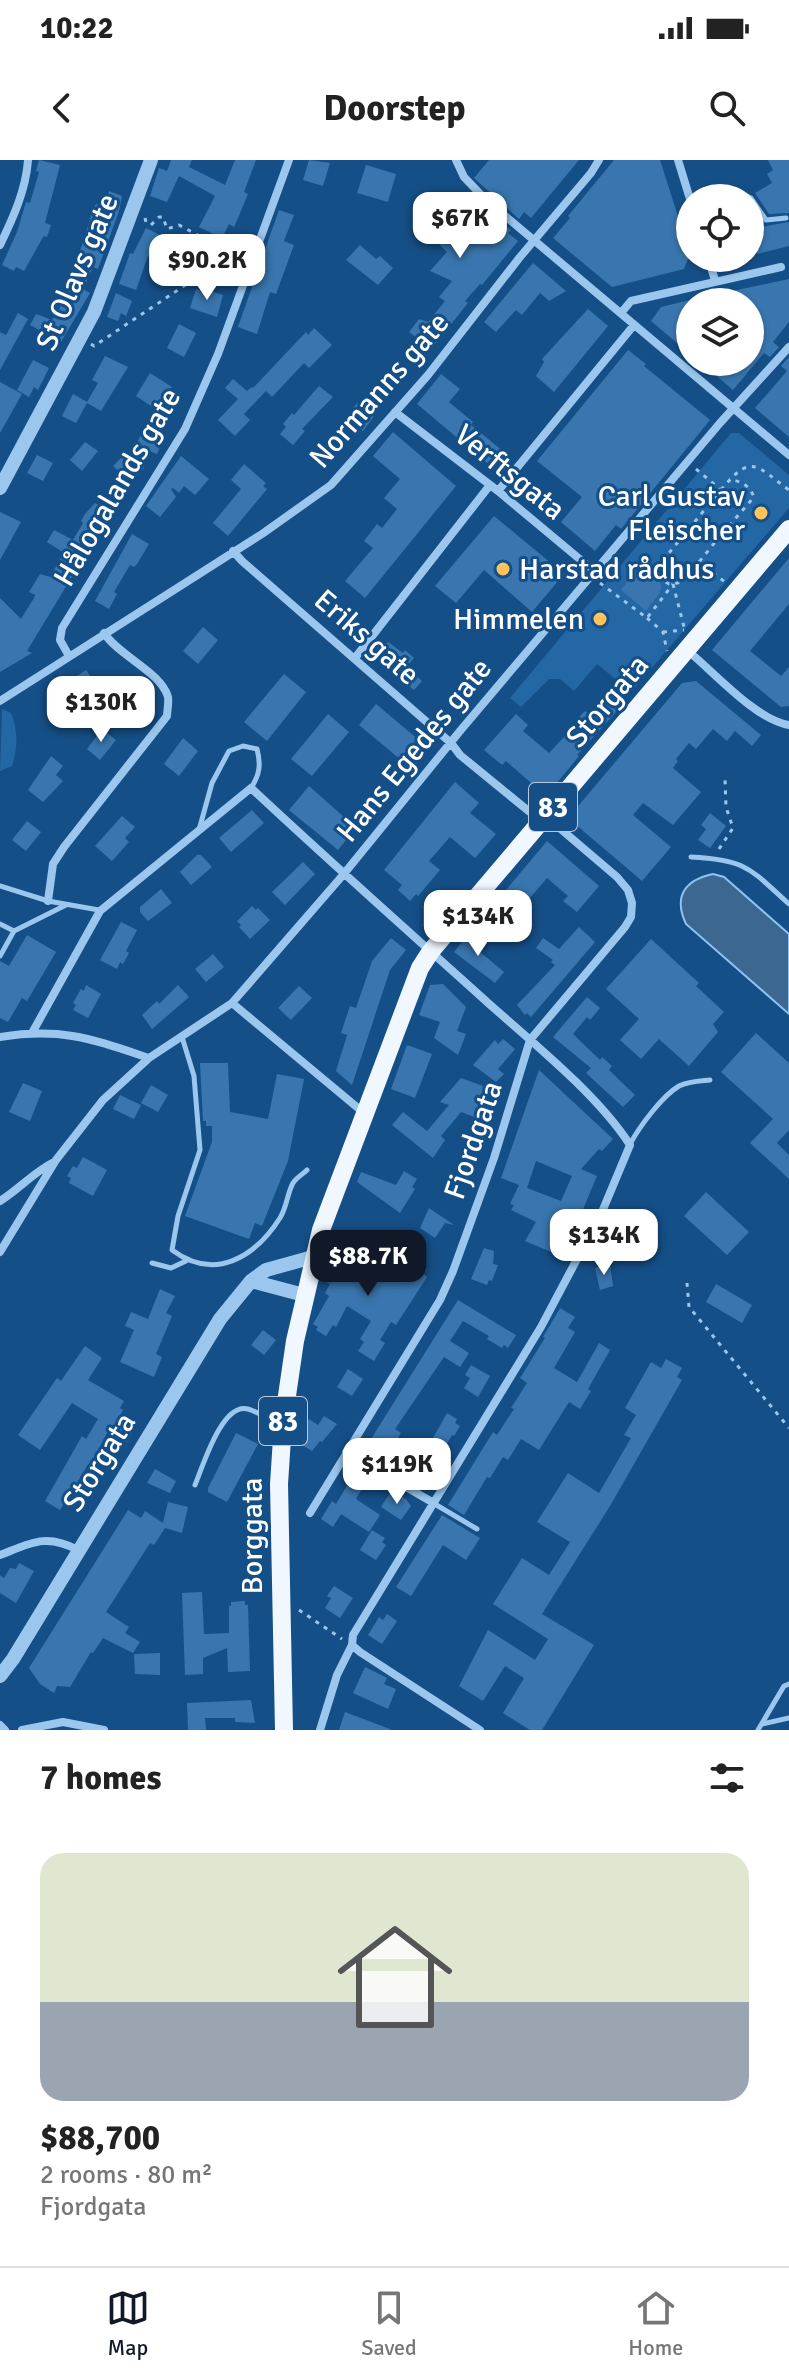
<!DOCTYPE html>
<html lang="en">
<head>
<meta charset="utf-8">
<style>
	:root { --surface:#fff; --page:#f6f6f6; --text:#222; --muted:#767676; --line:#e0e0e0; --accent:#111827 }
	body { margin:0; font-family:Signika,sans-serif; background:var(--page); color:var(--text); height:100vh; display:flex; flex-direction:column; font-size:30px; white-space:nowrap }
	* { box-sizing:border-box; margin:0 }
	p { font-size:26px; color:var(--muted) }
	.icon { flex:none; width:44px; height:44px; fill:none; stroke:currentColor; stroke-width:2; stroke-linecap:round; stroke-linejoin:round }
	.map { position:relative; height:1570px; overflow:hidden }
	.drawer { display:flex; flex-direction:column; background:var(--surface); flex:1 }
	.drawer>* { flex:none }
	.fabs { position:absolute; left:676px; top:24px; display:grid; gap:16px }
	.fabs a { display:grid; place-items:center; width:88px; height:88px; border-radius:50%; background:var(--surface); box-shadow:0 2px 6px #0004; font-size:40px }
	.price { position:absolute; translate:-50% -68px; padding:0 18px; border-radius:16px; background:#fff; color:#222; font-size:26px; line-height:52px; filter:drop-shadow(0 2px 4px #0008) }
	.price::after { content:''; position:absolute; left:50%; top:48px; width:24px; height:18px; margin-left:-12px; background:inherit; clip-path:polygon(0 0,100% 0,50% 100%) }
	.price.current { background:var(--accent); color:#fff }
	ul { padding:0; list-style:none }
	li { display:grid; align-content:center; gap:16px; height:424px; padding:0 40px }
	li+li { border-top:2px solid var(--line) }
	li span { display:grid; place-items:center; height:248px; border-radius:24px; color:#555 }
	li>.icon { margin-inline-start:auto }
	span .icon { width:144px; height:144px; fill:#fffc; stroke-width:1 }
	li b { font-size:34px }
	h2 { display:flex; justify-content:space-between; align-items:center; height:96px; padding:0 40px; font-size:34px }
	.status { display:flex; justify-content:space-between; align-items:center; height:56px; padding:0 40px; background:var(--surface); direction:ltr }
	.status svg { height:22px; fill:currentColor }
	header { display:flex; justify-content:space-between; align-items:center; height:104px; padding:0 40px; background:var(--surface); font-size:36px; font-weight:700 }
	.tab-bar { display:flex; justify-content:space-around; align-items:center; height:112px; border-top:2px solid var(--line); background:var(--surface); font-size:22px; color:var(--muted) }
	.tab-bar a { display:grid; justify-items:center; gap:4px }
	.tab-bar .current { color:var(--accent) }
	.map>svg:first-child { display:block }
	.green { fill:#2467a5 }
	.water { fill:#3b6790; stroke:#8dc3f1; stroke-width:2 }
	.building { fill:#3976af; fill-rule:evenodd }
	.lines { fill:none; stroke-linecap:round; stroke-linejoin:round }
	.path { stroke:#9bc7ee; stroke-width:3; stroke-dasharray:4 6; stroke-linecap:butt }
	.service { stroke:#9bc7ee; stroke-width:5 }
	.minor { stroke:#9bc7ee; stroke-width:8 }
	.tertiary { stroke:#9bc7ee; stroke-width:14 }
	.trunk { stroke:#f0f7ff; stroke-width:18 }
	.poi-dot { fill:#ffc358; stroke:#154f87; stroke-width:3 }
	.labels { text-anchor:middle; stroke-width:6; stroke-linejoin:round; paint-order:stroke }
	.shield { fill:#154f87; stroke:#b9cadb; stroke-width:2 }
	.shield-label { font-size:28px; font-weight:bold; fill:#fff }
	.street-label { font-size:30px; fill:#fff; stroke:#154f87 }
	.poi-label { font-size:30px; fill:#fff; stroke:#154f87; text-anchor:end }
</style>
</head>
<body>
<div class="status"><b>10:22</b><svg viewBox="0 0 49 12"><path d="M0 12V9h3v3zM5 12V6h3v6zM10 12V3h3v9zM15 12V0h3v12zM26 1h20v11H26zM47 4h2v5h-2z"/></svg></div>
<header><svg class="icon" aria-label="back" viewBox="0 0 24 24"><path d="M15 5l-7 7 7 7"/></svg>Doorstep<svg class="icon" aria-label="search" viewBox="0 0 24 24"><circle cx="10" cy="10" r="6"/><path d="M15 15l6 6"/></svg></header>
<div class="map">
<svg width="789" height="1570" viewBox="0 0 789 1570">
	<rect width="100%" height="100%" fill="#154f87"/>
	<path class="green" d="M731 273H739L789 315V348L631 532 597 504 574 531 560 519H549L521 547 510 538Z
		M2 549 11 553C18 570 18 588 12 606L0 611Z"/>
	<path class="water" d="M713 714 724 717 789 774V854L686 764C673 736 685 720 713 714Z"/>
	<path class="building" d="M39 0 60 5 45 63 51 65 47 77 44 76 42 79 24 111 16 107 14 111 2 105 17 72 26 42 30 43 39 12 36 11Z
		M171 0H192L189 7 225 25 235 0H256L244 32 248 34 238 58 234 67 229 64 222 78 199 67 215 36 179 16 167 42 150 36 159 8 167 11Z
		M309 0 330 3 323 26 303 20Z
		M489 0H579L531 58 524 52 519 59 474 18Z
		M614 0H660L690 94 684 109 612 127 553 78 570 58 568 56Z
		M768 0H789V53L769 54 755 33 772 23 767 14 773 10Z
		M366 5 396 14 388 42 357 33Z
		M109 31 122 36 119 51 98 109 93 107 83 129 90 133 61 182 30 165 36 154 52 160 56 155 76 116 78 108 75 107 93 50 96 44 104 46Z
		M435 36 463 62 470 54 475 58 484 48 511 70 508 73 518 81 482 125 480 124 465 141 468 143 431 189 409 172 419 159 428 162 445 141 439 137 452 121 430 111 447 92 413 59Z
		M279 50 294 55 284 81 294 85 276 134 270 132 257 174 238 167Z
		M789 62V86L757 94 753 76 764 74 760 67Z
		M146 68 194 92 187 107 182 105 178 112 148 96 136 130 119 124 130 93 133 94Z
		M360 85 376 99 380 96 393 108 378 125 346 100Z
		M533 103 566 131 549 141 540 133 522 155 516 150 496 172 484 162Z
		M789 119V162L773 182 779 187 770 197 764 193 733 230 700 202H750V142H699V138Z
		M202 128 223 135 217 157 190 148 196 129 202 131Z
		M116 133 132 141 126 156 121 153 118 161 107 157Z
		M690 140V194L651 161 661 147Z
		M588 149 608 166 554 232 536 216 544 202 542 199Z
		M18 153 28 159 0 210V172L6 175Z
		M179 164 196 173 184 197 167 188Z
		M314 168 332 185 309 208 304 203 272 237 266 231 244 254 250 260 235 276 218 260 238 239 225 228 233 219 247 231 252 227 253 228 306 172 308 175Z
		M628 190 646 204 644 206 710 260 621 369 616 365 595 391 561 362 582 337 537 301Z
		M105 196 128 207 101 251 87 243 76 263 62 256 73 234 87 242 98 223 92 220Z
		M789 197V277L755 248 787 211 781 206Z
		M33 200 49 208 38 230 34 227 29 237 17 230Z
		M150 213 172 227 157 250 136 236Z
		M441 214 460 229 449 242 473 262 471 265 504 292 492 307 417 244Z
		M0 222 22 234 0 273Z
		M319 226 333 237 302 269 305 271 293 285 280 274 286 267 283 264 292 253 294 255Z
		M357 243 374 256 363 271 349 261 352 257 349 254Z
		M143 269 164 277 157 294 136 286Z
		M393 272 456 326 365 438 345 421 373 388 364 381 377 364 382 368 397 349 384 338 400 319 373 296Z
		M85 282 98 291 82 311 70 300Z
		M127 292 144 308 131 322 113 306Z
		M37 295 53 303 43 321 27 313Z
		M181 296 209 319 195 335 184 326 179 333 173 328 171 329 176 337 160 357 146 346Z
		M244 304 266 323 263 326 267 329 228 376 213 363 241 329 231 320Z
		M95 343 111 352 27 491 32 493 0 512V438L21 459 34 438 35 435 29 432 40 414 50 417 64 393 47 382 54 370 73 380 83 363 81 361 85 354Z
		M0 352 21 362 0 400Z
		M494 356 564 414 532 452 484 410 456 443 435 426Z
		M132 374 149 384 137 404 134 407 130 405 114 432 117 434 109 449 95 441Z
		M789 398V444L750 491 781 516 789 507V546L781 547 712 490Z
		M646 410 660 421 661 428 659 434 646 451 621 430 635 412Z
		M203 467 218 480 198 504 183 491Z
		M388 482 403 493 405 490 414 498 406 507 422 521 414 530 374 498Z
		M86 510 98 527 78 540 66 523Z
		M284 514 306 532 267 581 244 562Z
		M696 521 761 575 752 586 735 571 727 581 713 569 696 589 689 583 676 599 678 601 673 608 701 632 673 665 643 643 633 655 671 687 642 721 568 658 682 523Z
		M613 530 626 541 577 595 579 596 546 636 506 601 502 605 484 590 516 554 528 565 523 571 549 593 579 561 577 559 585 551 591 555Z
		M133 531 147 542 132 561 118 550Z
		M376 544 426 586 410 604 407 605 359 565Z
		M328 554 349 572 312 616 291 599Z
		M102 569 116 580 100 600 87 589Z
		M183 578 198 591 179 616 164 604Z
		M51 596 63 606 56 615 63 621 43 642 28 630Z
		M455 622 479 643 470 653 496 674 475 698 450 677 429 701 440 710 418 736 416 734 410 741 398 730 402 725 384 710Z
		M309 626 344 657 342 660 354 670 338 690 289 650Z
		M252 650 264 663 231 692 219 678Z
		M710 653 726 666 710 688 698 680 706 669 701 665Z
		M122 656 135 667 125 678 129 682 112 701 95 686Z
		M27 661 41 672 26 691 12 680Z
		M547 681 599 726 577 752 563 741 568 736 547 718 511 760 520 767 512 777 485 755Z
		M197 695H201L212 707 191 725 180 712Z
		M303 702 315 714 285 745 272 732Z
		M161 729 172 743 148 761 140 752V747Z
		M252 746 256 750 258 748 270 760 250 779 239 767 241 765 237 761Z
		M121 762 137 770 126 791 129 793 123 804 120 802 117 809 100 800Z
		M579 767 595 782 531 857 527 853 525 855 517 845 555 805 551 802 553 800 536 788 543 778 559 789Z
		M468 774 473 778 476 775 484 782 479 791 504 812 495 823 454 792Z
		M27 775 56 792 27 841 22 838 8 862 0 858V801L9 806Z
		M391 778 406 790 390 810 352 925 336 911 347 875 341 873 350 846 356 848 372 801Z
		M651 779 699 823 696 826 724 852 713 864 718 872 689 906 659 879 641 899 620 880 639 859 606 829Z
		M213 794 224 807 206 822 195 809Z
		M443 824 466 847 457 871 466 874 458 895 434 878 440 862 419 855 430 825Z
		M86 825 101 834 88 858 73 850 76 845 73 843 81 829 84 831Z
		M178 825 189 837 152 869 142 855 157 841 159 844Z
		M299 826 312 838 291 860 278 848Z
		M587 837 600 848 590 860 587 857 573 874 600 900 602 897 612 906 609 910 635 935 623 947 586 913 591 908 553 877Z
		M756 873 789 903V970L777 983 789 995V1019L750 983 773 959 721 912Z
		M503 879 515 889 498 909 504 914 496 922 473 905 495 880 498 884Z
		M407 885 432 894 415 938 391 929Z
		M200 903H228L230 952 268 959 277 914 304 919 288 1001 262 1066 255 1063 249 1079 185 1056 212 982V966H206V961H203Z
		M539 910 613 979 602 991 599 989 581 1009 597 1016 563 1097 525 1081 536 1062 511 1050 514 1045 510 1044 519 1025 501 1018ZM536 1001 572 1016 561 1041 527 1028Z
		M461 918 491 929 482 938 495 942 488 962 461 952 441 976 445 980 433 998 392 965 403 952 427 971 449 945 440 942Z
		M23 923 42 931 30 961 9 952Z
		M151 925 168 935 158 952 141 943Z
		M120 935 141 945 134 959 113 949Z
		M83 997 107 1010 93 1036 69 1023 71 1018 67 1016 73 1006 77 1008Z
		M404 1011 417 1019 412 1027 415 1029 400 1053 357 1022 361 1012 396 1025Z
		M706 1032 749 1072 727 1095 684 1056Z
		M429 1048 454 1065 445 1063 435 1078 420 1068Z
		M484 1088 494 1091 493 1104 498 1105 492 1121 489 1120 487 1125 471 1119Z
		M339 1091 398 1122 411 1099 427 1109 424 1114 427 1117 396 1165 391 1162 380 1180 385 1183 374 1201 358 1191 364 1182 360 1179 371 1161 347 1146 336 1167 333 1165 326 1176 316 1170 318 1167 313 1164 329 1136 325 1133 330 1124 324 1121Z
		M610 1104 613 1126 600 1130 595 1108Z
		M716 1124 752 1145 742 1163 706 1142Z
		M160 1129 175 1136 166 1153 172 1156 156 1194 162 1197 154 1217 120 1202 134 1170 125 1166 131 1152 148 1159Z
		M458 1140 516 1175 508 1188 504 1185 502 1188 487 1179 489 1176 463 1161 450 1181 469 1193 460 1207 444 1197 395 1269 401 1273 387 1296 373 1287 376 1282 371 1279Z
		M560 1148 575 1157 568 1168 575 1172 554 1208 577 1222 599 1183 610 1190 588 1229 591 1231 580 1249 569 1242 539 1290 521 1279 508 1300 503 1297 490 1318 487 1317 464 1355 448 1345 493 1272 497 1275 514 1249 511 1248 527 1223 520 1218 545 1178 543 1177Z
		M263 1170 276 1180 264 1195 251 1185Z
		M85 1186 102 1198 88 1220 124 1241 120 1248 123 1250 117 1261 133 1271 127 1282 108 1271 91 1304 89 1303 60 1350 45 1341 82 1276 86 1279 98 1259 72 1243 40 1290 18 1275 57 1218 61 1221Z
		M666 1199 682 1208 677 1217 682 1220 610 1346 542 1454 594 1485 542 1570H530L503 1553 524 1518 505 1506 483 1541 459 1526 488 1470 535 1500 548 1479 493 1444 522 1398 549 1415 570 1382 537 1362 568 1313 599 1333 631 1278 624 1275 636 1255 625 1248 651 1202 661 1208Z
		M471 1205 490 1216 478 1237 464 1228 470 1218 465 1215Z
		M348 1209 363 1219 352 1236 337 1227Z
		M447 1253 457 1259 455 1263 460 1266 454 1276 452 1275 427 1318 416 1311 418 1307 411 1303 419 1291 424 1294Z
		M324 1256 337 1264 322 1282 320 1281 312 1291 297 1282 309 1259 318 1265Z
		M236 1273 258 1284 227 1342 208 1332V1328Z
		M155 1309 176 1321 170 1333 147 1323Z
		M357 1309 369 1317 356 1339 380 1355 369 1372 341 1354 333 1367 321 1359 332 1341 336 1344Z
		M390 1333 395 1336 397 1333 406 1339 411 1346 401 1360 381 1347Z
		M168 1342 188 1347 182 1373 165 1368 154 1385 150 1383 106 1452 129 1467 125 1473 140 1482 133 1493 103 1478 93 1493 91 1492 70 1527 57 1526 54 1533 40 1524 29 1508 128 1350 141 1358 145 1351 163 1363Z
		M442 1355 480 1378 466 1400 443 1385 411 1436 396 1427Z
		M372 1370 385 1378 382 1382 386 1385 376 1400 360 1390Z
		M19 1403 34 1411 16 1443 0 1433V1415L4 1418 10 1408 16 1409Z
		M334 1426 353 1438 340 1458 325 1448 331 1438 327 1436Z
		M202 1432 204 1474 229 1473V1446H231V1442L245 1441V1445H248L250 1511 228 1512 227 1488 203 1498V1514L185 1515 182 1433Z
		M387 1454 397 1461 382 1484 368 1475 379 1457 383 1460Z
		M160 1493V1515L135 1514 134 1494Z
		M365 1507 387 1518 384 1524 396 1529 388 1549 353 1533Z
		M251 1540 255 1563 235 1562V1558H205L206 1570H188L187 1543Z
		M345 1552 390 1569V1570H339Z"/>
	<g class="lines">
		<path class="path" d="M145 58 146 62 151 65 159 57H163L167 69 179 65 218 86
			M91 184 94 186 187 124 219 86 245 96
			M696 309 721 330 659 405 660 418 669 424 678 423 699 402 725 422
			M721 330C752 292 756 306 789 330
			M695 363 716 381 699 402
			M716 381 754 337C749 325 742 322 729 319
			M600 423 647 458 673 424
			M673 424 684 467
			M647 458 663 472 667 491
			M663 472 684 470
			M719 689 733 668 726 647 725 619
			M687 1123 689 1147 789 1268
			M299 1450 342 1479"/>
		<path class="service" d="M733 30 751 38 766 60 786 58
			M199 670 212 623 229 591 243 586 257 589C261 604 260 614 251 628
			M691 697C747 700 749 708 789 744
			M0 726 48 741 99 750
			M0 764 14 771
			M0 796 14 771 66 745
			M182 877 194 916 200 990 178 1056 172 1090C215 1122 255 1097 280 1058 287 1047 287 1034 293 1023 296 1018 303 1014 307 1010
			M630 984C640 966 662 936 679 926 689 921 700 921 710 920
			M152 1103 171 1108 186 1101
			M195 1325C203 1306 222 1242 248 1249 259 1252 267 1260 278 1262
			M433 1343 477 1369
			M762 1564 789 1558
			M758 1570 784 1526 789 1524"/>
		<path class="minor" d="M456 0 464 17 485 39 789 295
			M678 0 690 39
			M0 85C13 58 26 30 28 0
			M708 98 715 120
			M621 153 631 141 781 107
			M395 252 498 331 594 411
			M498 331 634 165
			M233 391 242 401 451 583 460 595 531 653 556 665 617 717 628 730 632 743 631 757 625 767 530 880 494 998 453 1111 440 1140 310 1353
			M688 491C714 512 756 560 789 565
			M69 496 60 480 62 468 185 269 218 194 289 0
			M355 498 490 325
			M0 541 262 374 331 325 428 215 520 97 591 13 599 0
			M48 741 53 704 64 687 167 556C167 551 169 543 168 537 161 512 119 496 104 473
			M232 843 364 953
			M32 873 100 751 251 628C329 701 408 771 487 842 533 883 597 934 630 985L602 1052 541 1167 353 1475 352 1485 360 1492 480 1570
			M0 877C62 867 92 879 149 898
			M0 1041C19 1029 34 1012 54 1002
			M0 1092 56 1000 103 940 149 898 232 843 343 715 460 571 720 263 789 187
			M346 1292 432 1342
			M0 1395C31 1383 46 1373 78 1390
			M0 1565 5 1570
			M22 1570 63 1562 104 1570
			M320 1570 337 1515 352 1485"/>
		<path class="tertiary" d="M0 328 94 152 151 0
			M251 1121 304 1135
			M0 1516 13 1499 220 1159 251 1121 266 1110 313 1097"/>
		<path class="trunk" d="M284 1570 279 1324 283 1263 295 1181 321 1070 420 808 431 791 789 369"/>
	</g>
	<g class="poi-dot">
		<circle cx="761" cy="353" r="8"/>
		<circle cx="503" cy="409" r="8"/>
		<circle cx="600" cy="459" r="8"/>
	</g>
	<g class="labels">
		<g class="shield">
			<rect x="529" y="623" width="48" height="48" rx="6"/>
			<rect x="259" y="1237" width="48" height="48" rx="6"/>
		</g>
		<g class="shield-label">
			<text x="553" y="657">83</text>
			<text x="283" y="1271">83</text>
		</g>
		<g class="street-label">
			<text transform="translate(77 112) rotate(-67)" y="10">St Olavs gate</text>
			<text transform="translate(379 230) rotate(-49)" y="10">Normanns gate</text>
			<text transform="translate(510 312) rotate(39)" y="10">Verftsgata</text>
			<text transform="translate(117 327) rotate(-60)" y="10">Hålogalands gate</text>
			<text transform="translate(367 477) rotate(41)" y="10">Eriks gate</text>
			<text transform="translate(607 541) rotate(-50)" y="10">Storgata</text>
			<text transform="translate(414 590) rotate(-51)" y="10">Hans Egedes gate</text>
			<text transform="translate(473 980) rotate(-71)" y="10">Fjordgata</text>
			<text transform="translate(99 1302) rotate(-58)" y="10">Storgata</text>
			<text transform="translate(252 1376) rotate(-90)" y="10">Borggata</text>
		</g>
		<g class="poi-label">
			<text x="745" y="346">Carl Gustav<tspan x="745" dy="34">Fleischer</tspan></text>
			<text x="519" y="419" text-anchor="start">Harstad rådhus</text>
			<text x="584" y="469">Himmelen</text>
		</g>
	</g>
</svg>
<div class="fabs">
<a><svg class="icon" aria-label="locate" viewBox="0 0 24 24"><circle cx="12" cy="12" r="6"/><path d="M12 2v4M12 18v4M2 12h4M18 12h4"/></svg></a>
<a><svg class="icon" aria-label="layers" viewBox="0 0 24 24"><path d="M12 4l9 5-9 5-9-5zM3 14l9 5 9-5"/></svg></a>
</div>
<b class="price" style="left:460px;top:100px">$67K</b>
<b class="price" style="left:207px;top:142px">$90.2K</b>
<b class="price" style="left:101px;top:584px">$130K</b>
<b class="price" style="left:478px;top:798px">$134K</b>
<b class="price" style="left:604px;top:1117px">$134K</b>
<b class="price current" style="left:368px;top:1138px">$88.7K</b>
<b class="price" style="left:397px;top:1346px">$119K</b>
</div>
<section class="drawer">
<h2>7 homes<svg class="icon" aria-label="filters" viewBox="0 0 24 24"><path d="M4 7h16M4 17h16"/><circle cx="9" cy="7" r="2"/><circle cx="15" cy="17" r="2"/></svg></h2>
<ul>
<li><span style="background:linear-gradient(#dfe7d0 60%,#9aa5b1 0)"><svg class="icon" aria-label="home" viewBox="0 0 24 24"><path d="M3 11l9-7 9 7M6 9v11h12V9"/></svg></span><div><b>$88,700</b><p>2 rooms · 80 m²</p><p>Fjordgata</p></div></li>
</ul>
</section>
<nav class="tab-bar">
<a class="current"><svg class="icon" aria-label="map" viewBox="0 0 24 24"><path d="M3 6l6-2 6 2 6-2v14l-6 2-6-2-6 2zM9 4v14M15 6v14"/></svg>Map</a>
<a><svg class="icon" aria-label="saved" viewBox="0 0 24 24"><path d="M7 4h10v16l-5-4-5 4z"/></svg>Saved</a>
<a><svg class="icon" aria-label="home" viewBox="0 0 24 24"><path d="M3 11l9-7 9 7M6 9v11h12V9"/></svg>Home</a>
</nav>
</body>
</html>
